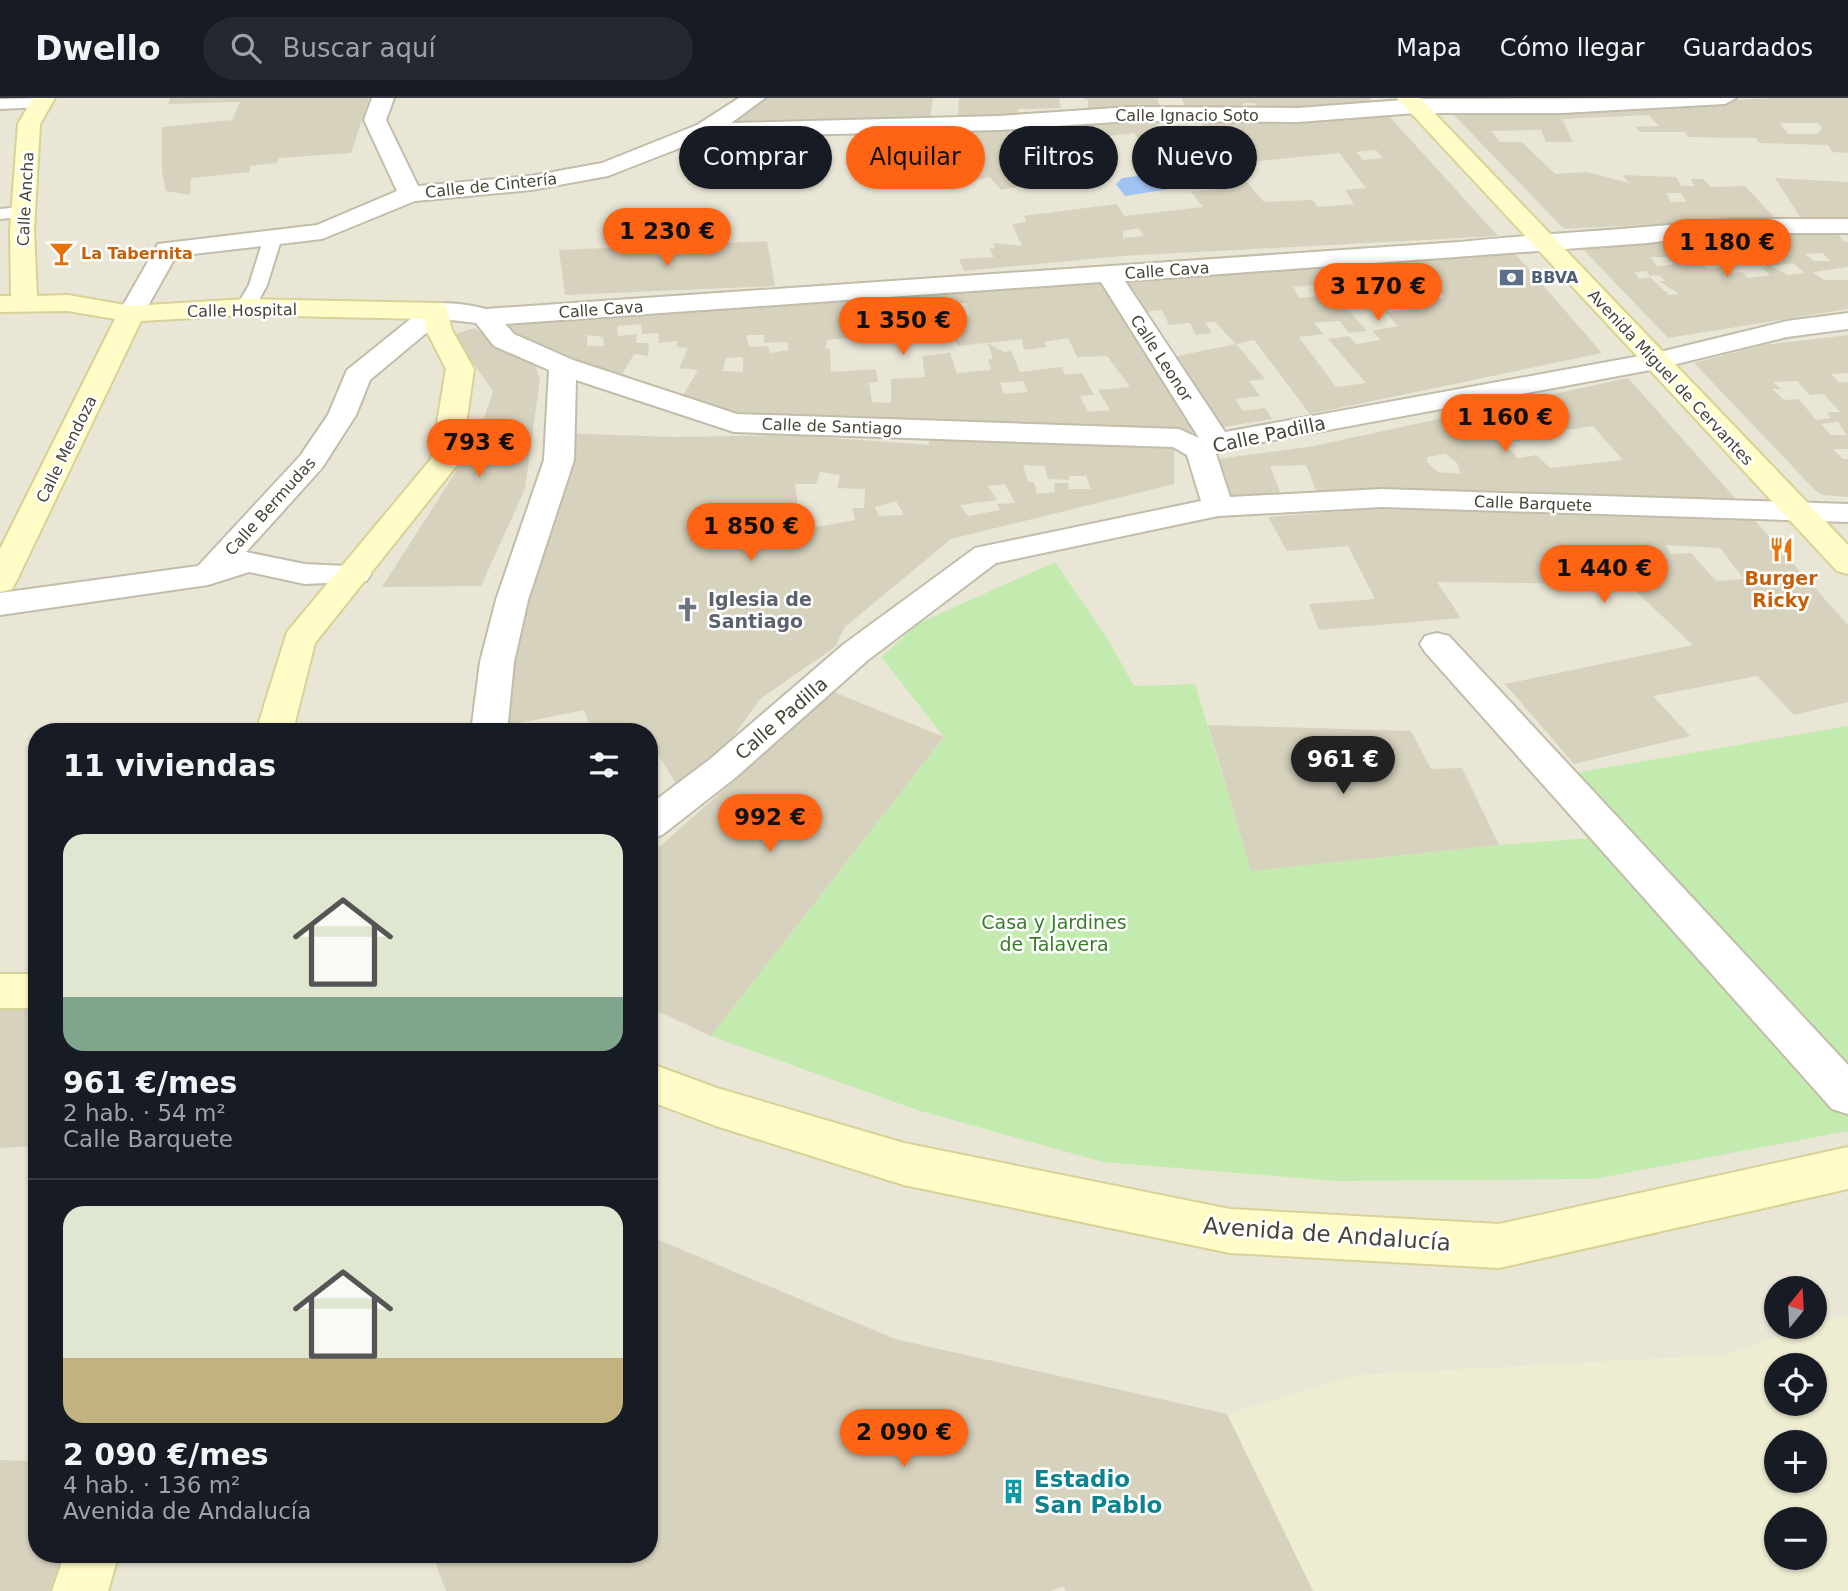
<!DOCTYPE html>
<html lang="es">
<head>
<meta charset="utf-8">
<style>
	:root { --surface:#171b24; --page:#242831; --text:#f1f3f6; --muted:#9ea1a6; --line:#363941; --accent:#ff6415 }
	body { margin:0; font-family:"DejaVu Sans",sans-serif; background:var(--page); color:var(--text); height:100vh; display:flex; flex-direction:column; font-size:26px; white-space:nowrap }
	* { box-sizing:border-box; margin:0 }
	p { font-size:23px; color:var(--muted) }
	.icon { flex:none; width:38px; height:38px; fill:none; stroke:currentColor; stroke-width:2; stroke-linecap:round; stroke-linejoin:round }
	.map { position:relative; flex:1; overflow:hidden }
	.details { position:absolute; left:28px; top:625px; width:630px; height:840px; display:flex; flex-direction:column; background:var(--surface); border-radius:28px; box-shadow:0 2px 5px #0004 }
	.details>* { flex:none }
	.top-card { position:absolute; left:679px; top:28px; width:665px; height:63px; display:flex; gap:14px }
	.needle { width:46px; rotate:18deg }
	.controls { position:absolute; left:1764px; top:1178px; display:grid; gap:14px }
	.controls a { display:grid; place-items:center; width:63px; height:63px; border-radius:50%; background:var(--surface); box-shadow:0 2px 5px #0004; font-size:35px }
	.price { position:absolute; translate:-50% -60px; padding:0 16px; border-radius:24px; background:var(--accent); color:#111; font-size:23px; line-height:46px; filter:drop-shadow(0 2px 4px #0008) }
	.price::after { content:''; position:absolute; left:50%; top:42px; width:21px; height:16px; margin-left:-10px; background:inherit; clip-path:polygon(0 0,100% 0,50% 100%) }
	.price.active { background:#222; color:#fff }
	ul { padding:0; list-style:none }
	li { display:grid; align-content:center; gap:14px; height:371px; padding:0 35px }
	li+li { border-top:2px solid var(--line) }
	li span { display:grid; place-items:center; height:217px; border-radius:21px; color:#555 }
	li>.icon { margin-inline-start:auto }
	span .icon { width:126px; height:126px; fill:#fffc; stroke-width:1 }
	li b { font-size:30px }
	h2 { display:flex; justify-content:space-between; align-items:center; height:84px; padding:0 35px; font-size:30px }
	.chip { padding:0 24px; border-radius:32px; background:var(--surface); box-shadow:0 2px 5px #0004; font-size:24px; line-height:63px }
	.chip.active { background:var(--accent); color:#111 }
	header { display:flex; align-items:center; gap:42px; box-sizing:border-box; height:98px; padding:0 35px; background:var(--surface); border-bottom:2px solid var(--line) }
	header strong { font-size:33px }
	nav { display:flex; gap:38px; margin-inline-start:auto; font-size:24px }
	.search { width:490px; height:63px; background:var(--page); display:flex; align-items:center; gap:18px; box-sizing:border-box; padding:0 24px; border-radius:38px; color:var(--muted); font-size:26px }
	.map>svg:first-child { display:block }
	.residential { fill:#e9e6d6; fill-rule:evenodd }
	.education { fill:#eeecd1; fill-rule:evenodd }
	.green { fill:#c4ebaf }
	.water { fill:#a1c3f4 }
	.building { fill:#d7d2bd; fill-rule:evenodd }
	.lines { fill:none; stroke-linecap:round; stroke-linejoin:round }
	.lane-casing { stroke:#c1bdaa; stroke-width:4 }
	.street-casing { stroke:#c1bdaa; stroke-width:4 }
	.secondary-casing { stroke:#d7d296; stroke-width:4 }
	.lane { fill:#fff; fill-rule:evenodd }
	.street { fill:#fff; fill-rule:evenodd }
	.secondary { fill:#fffcc8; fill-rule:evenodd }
	.labels { text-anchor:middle; stroke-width:5; stroke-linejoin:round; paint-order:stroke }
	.far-street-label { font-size:16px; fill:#494536; stroke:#fff }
	.far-food-label { font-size:16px; font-weight:bold; fill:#c56008; stroke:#fff; text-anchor:start }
	.far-service-label { font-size:16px; font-weight:bold; fill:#4e5e75; stroke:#fff; text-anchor:start }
	.street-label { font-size:19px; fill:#494536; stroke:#fff }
	.food-label { font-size:19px; font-weight:bold; fill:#c56008; stroke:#fff }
	.worship-label { font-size:19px; font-weight:bold; fill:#5b616d; stroke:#fff; text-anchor:start }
	.park-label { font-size:19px; fill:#377e26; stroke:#fff }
	.near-street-label { font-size:23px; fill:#494536; stroke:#fff }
	.near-culture-label { font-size:23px; font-weight:bold; fill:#0d838f; stroke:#fff; text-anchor:start }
</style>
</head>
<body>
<header>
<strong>Dwello</strong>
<div class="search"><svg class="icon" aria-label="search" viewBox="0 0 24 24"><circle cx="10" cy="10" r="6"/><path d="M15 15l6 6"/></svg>Buscar aquí</div>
<nav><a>Mapa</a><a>Cómo llegar</a><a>Guardados</a></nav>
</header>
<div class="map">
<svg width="1848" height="1493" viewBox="0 0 1848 1493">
	<rect width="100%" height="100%" fill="#f5f3e8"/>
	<path class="residential" d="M0 0H1848V1493H0ZM37 634H649V1456H37ZM1776 1190H1815V1228H1776ZM1776 1267H1815V1306H1776ZM1776 1344H1815V1382H1776ZM1776 1421H1815V1460H1776Z"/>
	<path class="education" d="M1848 1216V1493H1313L1227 1316 1356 1277 1723 1257ZM1776 1267H1815V1306H1776ZM1776 1344H1815V1382H1776ZM1776 1421H1815V1460H1776Z"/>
	<path class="green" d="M1055 464 1109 543 1134 588 1195 586 1251 773 1499 747 1604 739 1848 1011V1033L1594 1081 1336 1083 1103 1064 917 1012 711 938 944 639 881 559 919 525Z
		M1848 628V977L1568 676Z"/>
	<path class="water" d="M1167 74 1182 89 1125 98 1116 86 1122 80Z"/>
	<path class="building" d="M170 0H369L351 55 279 60 277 65 250 68V74L191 80 190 97 166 93 162 74V29L232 22 240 4 168 6Z
		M762 0H933L930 21 729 24Z
		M959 0H1059L1061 10 1018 11V21L958 22Z
		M1082 0H1157L1161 12H1088V2Z
		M1182 0H1370L1377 9 1258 11 1254 5H1243L1242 11 1186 12Z
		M1777 0H1848V55L1832 54 1828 47 1759 45 1756 40 1688 39 1685 34H1640L1636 29 1659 28 1649 17 1562 21 1573 44H1546L1541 32 1491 33 1500 44H1522L1555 76 1586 74 1629 85 1622 77 1676 79 1681 88H1694L1691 81H1703L1711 89 1745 88 1775 120 1564 131 1448 11 1556 10ZM1780 25H1817L1822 29 1818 36H1788ZM1666 95H1681L1686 104H1671Z
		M1388 17 1498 138 1122 158 964 173 959 161 994 159 989 151 995 150 993 145 1022 148 1012 126 1027 124 1024 118 1117 106 1124 118 1203 109 1191 94 1241 88 1205 59 1135 69 1130 62 1151 59 1134 35 1066 43 1075 58 1104 51 1116 65 1097 67 1106 73 1104 79 1094 82 1077 77 1001 92 990 79 964 85 960 76 971 75 952 41 956 40 952 31 1150 20 1170 41 1207 36 1200 21ZM1376 52 1383 60 1363 62 1356 54ZM1339 55 1366 90 1345 92 1354 106 1318 109 1312 102 1264 104 1231 66ZM1138 130 1144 138 1123 140V133Z
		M1775 80 1848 84V119H1800Z
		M1837 135 1844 143 1848 144V169L1813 174 1824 182H1848V211L1668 240 1580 148 1694 139ZM1823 155 1830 163H1814L1805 156ZM1650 159H1666L1675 166 1657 168ZM1763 160 1768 165 1763 166 1767 169 1762 170 1770 177 1748 180 1742 174 1733 175 1727 169 1708 171 1701 165ZM1793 165 1805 175 1788 177 1771 168ZM1646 173 1650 178 1660 177 1665 183H1659L1679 196 1669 197 1650 179 1639 181 1634 174Z
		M767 143 775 188 565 197 559 152Z
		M1513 153 1602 255 1310 316 1254 242 1236 246 1215 224H1205L1212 235 1196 237 1190 225 1169 227 1162 212 1136 215 1115 184ZM1394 181 1416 211 1385 214 1398 228 1372 233 1381 242 1356 246 1349 238 1328 241 1366 285 1336 289 1299 239 1324 236 1314 225 1336 223H1340L1349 235 1367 233 1342 205 1392 202 1370 183ZM1313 187 1320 198 1299 200 1293 189ZM1438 192 1444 200H1430L1422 193Z
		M1097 181 1203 334 732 314 683 297 698 272 679 270 688 250 676 249 678 243 658 245 659 235 642 236 641 226 617 228 618 238 637 236 636 245H649L648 258 634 256 621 279 516 243 507 224ZM947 205H966L971 217 953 219ZM936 231 939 238 961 236V241H954L958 248 1022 241 1024 252 1047 249 1044 244 1068 240 1077 259 1107 258 1130 289 1098 292 1110 312 1088 314 1080 298 1094 297 1082 275 1065 277 1062 269 1020 274 1011 253 1004 254 988 245 993 261H988L991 272 957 275 950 255 922 258 925 279 891 281V305L872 304 869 285 878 284 876 271 831 274 830 250 826 251 827 242ZM587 237 603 239 604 248H587ZM746 237H764V245L787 244 789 252 770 255 768 248 749 249ZM743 259V274L723 273 726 260ZM1023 283 1028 294 1004 296 1000 285Z
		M474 230 536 269 540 281 525 391 481 488 382 489 477 341 493 293 453 237Z
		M1848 237V275L1831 276 1840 285 1848 284V351H1833L1843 361H1848V399L1822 397 1814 391 1694 265 1763 247ZM1797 283 1810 297 1824 296 1840 314H1827L1830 320 1816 322 1799 301 1784 302 1772 291H1781L1773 284ZM1838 324 1847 337H1831L1821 326Z
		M1236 246 1265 281 1249 283 1260 298 1235 301 1243 313 1265 310 1272 321 1217 330 1168 260Z
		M1628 280 1735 400 1317 395 1306 367 1270 368 1281 397 1227 398 1217 361 1314 348ZM1593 328 1623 362 1550 370 1537 357 1518 360 1503 345 1529 342 1514 331H1575ZM1446 356 1458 366 1460 376 1438 374 1427 364V359Z
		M562 335 672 339 794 337 929 347V342L1174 348V386L951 441 845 529 835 549 760 601 730 643 680 692 649 642V634L591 631 584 612 489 631ZM1023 367 1045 368 1048 381 1069 382V378H1086L1091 391H1068L1069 385H1054L1055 394 1037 396 1034 384H1028ZM820 374 840 377 837 390 865 391 864 410H852L855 422 801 432 795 386H816ZM1005 386 1015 405 997 406 1000 412 968 418 960 407 997 402 988 388ZM896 403 904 417 879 418 875 409Z
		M1370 411 1745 418 1756 424 1848 527V604L1794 617 1757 578 1653 598 1690 638 1574 666 1505 586 1693 547 1628 486 1437 484 1461 520 1319 532 1309 506 1375 501 1348 448 1287 453 1268 419ZM1666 447 1720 450 1744 481 1716 483 1691 455 1670 456Z
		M834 594 944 639 711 938 649 909V758Z
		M1208 627 1411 633 1431 671 1462 670 1499 747 1251 773Z
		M0 905H37V1048L0 1050Z
		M649 1138 895 1241 1227 1316 1313 1493H1065L1064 1488 1051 1493H446L432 1456H649Z
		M0 1362 37 1363V1456H67L51 1493H0Z"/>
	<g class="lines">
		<defs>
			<path id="lane" d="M0 1 45 0 50 4 42 9 0 11Z
				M23 109 32 114 29 118 0 121V111Z
				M273 134 282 139 267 187 253 213H239L236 209 249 187 264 139Z"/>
			<path id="street" d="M372 0H394L386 22 418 88 531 78 602 65 697 27 739 0H765L731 25 999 18 1130 9 1298 10 1416 1 1736 0 1725 6 1562 15H1416L1298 24 1130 23 999 32 708 39 608 78 531 92 415 103 322 141 176 158 140 222H122L118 216 158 146 317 127 397 93 364 22Z
				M1731 121H1848V135H1731L1647 145 1125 183 1225 334 1656 255 1787 223 1848 215V231L1787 239 1656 271 1225 351 1216 356 1230 399 1382 391 1848 406V424L1382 409 1218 418 996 465 868 562 735 680 662 737 649 741V707L709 662 844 546 975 450 1201 403 1187 357 1173 349 734 334 576 282 574 362 528 502 514 564 507 634H471L480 564 496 502 544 362 549 272 494 248 476 225 443 221 370 282 356 317 322 370 246 454 305 466 366 469 371 476 366 483 305 486 249 474 208 487 0 517V495L198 468 300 358 328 317 347 272 428 207C447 203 467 206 486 211L1459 144C1550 135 1640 131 1731 121ZM1101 184 1199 340 1179 331 737 316 573 262 514 236 505 226Z
				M1437 535 1449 538 1848 967V1016L1832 1011 1425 554 1420 546 1425 538Z"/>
			<path id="secondary" d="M33 0H55L40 26 34 132 37 198 68 197 131 208 246 201 437 205 446 207 452 232 474 271 461 362 315 545 295 624 298 634H262L259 624 287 534 431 361 446 271 426 232 425 221 246 217 141 223 16 484 12 491 0 494V451L115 221 68 213 0 214V198H11L10 132 18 26Z
				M1397 0H1420L1848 447V476L1837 473Z
				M0 876H37V910H0Z
				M649 965 717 990 904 1045 1230 1111 1499 1126 1848 1049V1091L1499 1170 1230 1155 904 1087 716 1028 649 1003Z
				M65 1456H119L108 1493H52Z"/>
		</defs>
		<use href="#lane" class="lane-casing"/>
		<use href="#street" class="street-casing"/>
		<use href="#secondary" class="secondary-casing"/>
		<use href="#lane" class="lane"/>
		<use href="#street" class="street"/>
		<use href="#secondary" class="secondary"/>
	</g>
	<defs>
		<symbol id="bar-bare" viewBox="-9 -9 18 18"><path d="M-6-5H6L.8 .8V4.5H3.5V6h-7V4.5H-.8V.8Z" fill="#e8710a" stroke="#fff" stroke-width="2.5" paint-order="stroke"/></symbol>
		<symbol id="bank-bare" viewBox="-9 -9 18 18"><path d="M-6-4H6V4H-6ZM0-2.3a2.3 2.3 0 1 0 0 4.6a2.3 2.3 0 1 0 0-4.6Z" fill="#5c6f8a" stroke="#fff" stroke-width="2.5" paint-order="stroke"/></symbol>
		<symbol id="restaurant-bare" viewBox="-9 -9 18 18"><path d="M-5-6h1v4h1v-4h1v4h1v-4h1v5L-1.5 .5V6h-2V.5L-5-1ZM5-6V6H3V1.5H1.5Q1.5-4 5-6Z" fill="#e8710a" stroke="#fff" stroke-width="2.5" paint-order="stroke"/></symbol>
		<symbol id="church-bare" viewBox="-9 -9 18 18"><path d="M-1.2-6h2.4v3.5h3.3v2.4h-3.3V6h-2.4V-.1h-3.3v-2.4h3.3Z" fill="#6b7280" stroke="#fff" stroke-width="2.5" paint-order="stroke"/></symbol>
		<symbol id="building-bare" viewBox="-9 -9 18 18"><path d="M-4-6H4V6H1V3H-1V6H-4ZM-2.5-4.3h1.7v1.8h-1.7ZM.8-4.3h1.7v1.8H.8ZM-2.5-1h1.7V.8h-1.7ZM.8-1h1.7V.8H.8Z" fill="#0f9aa8" stroke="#fff" stroke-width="2.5" paint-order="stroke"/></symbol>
	</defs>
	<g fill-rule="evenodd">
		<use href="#bar-bare" x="44" y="138" width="35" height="35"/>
		<use href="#bank-bare" x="1494" y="162" width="35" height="35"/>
		<use href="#restaurant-bare" x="1764" y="434" width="35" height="35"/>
		<use href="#church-bare" x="670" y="494" width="35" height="35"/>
		<use href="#building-bare" x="996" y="1376" width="35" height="35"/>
	</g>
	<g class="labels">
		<g class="far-street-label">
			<text x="1187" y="23">Calle Ignacio Soto</text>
			<text transform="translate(491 87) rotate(-6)" y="6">Calle de Cintería</text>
			<text transform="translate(25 101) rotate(-87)" y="6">Calle Ancha</text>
			<text transform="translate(1167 172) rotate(-4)" y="6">Calle Cava</text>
			<text transform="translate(601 211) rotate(-4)" y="6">Calle Cava</text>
			<text transform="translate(242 212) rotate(-1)" y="6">Calle Hospital</text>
			<text transform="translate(1162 260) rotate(57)" y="6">Calle Leonor</text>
			<text transform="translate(1671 279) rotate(47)" y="6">Avenida Miguel de Cervantes</text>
			<text transform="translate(832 328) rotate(2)" y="6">Calle de Santiago</text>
			<text transform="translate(66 351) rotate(-64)" y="6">Calle Mendoza</text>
			<text transform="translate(1533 405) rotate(2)" y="6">Calle Barquete</text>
			<text transform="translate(270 408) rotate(-48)" y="6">Calle Bermudas</text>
		</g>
		<g class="far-food-label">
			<text x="81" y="161">La Tabernita</text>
		</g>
		<g class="far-service-label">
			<text x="1531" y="185">BBVA</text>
		</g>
		<g class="street-label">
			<text transform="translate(1269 336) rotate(-12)" y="7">Calle Padilla</text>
			<text transform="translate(781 620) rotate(-41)" y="7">Calle Padilla</text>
		</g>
		<g class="food-label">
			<text x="1781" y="487">Burger<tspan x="1781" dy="22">Ricky</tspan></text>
		</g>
		<g class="worship-label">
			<text x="708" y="508">Iglesia de<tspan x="708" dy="22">Santiago</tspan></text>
		</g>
		<g class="park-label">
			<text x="1054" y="831">Casa y Jardines<tspan x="1054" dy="22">de Talavera</tspan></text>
		</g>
		<g class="near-street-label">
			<text transform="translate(1327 1136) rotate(4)" y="8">Avenida de Andalucía</text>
		</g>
		<g class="near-culture-label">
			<text x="1034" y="1389">Estadio<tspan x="1034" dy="26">San Pablo</tspan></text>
		</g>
	</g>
</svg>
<div class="controls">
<a><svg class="needle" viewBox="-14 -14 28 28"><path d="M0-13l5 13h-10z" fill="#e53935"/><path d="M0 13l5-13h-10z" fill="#9ea1a6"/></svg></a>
<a><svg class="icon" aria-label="locate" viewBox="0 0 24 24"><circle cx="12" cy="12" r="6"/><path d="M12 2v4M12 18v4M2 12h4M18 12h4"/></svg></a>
<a>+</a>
<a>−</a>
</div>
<b class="price" style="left:667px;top:170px">1 230 €</b>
<b class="price" style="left:1727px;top:181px">1 180 €</b>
<b class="price" style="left:1378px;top:225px">3 170 €</b>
<b class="price" style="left:903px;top:259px">1 350 €</b>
<b class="price" style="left:1505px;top:356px">1 160 €</b>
<b class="price" style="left:479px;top:381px">793 €</b>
<b class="price" style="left:751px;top:465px">1 850 €</b>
<b class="price" style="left:1604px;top:507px">1 440 €</b>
<b class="price active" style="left:1343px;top:698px">961 €</b>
<b class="price" style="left:770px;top:756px">992 €</b>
<b class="price" style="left:904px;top:1371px">2 090 €</b>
<div class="top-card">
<a class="chip">Comprar</a>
<a class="chip active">Alquilar</a>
<a class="chip">Filtros</a>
<a class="chip">Nuevo</a>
</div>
<section class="details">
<h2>11 viviendas<svg class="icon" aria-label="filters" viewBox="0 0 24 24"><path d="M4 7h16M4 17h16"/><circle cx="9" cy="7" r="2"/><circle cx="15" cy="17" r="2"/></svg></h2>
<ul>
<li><span style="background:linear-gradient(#dfe7d0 75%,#7fa58c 0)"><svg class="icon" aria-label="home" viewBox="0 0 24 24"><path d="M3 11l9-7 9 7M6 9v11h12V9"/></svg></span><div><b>961 €/mes</b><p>2 hab. · 54 m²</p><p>Calle Barquete</p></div></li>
<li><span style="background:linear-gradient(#dfe7d0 70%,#c2b280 0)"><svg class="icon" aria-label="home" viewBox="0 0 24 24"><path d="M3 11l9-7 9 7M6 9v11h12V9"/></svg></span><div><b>2 090 €/mes</b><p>4 hab. · 136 m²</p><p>Avenida de Andalucía</p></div></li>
</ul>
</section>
</div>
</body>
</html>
